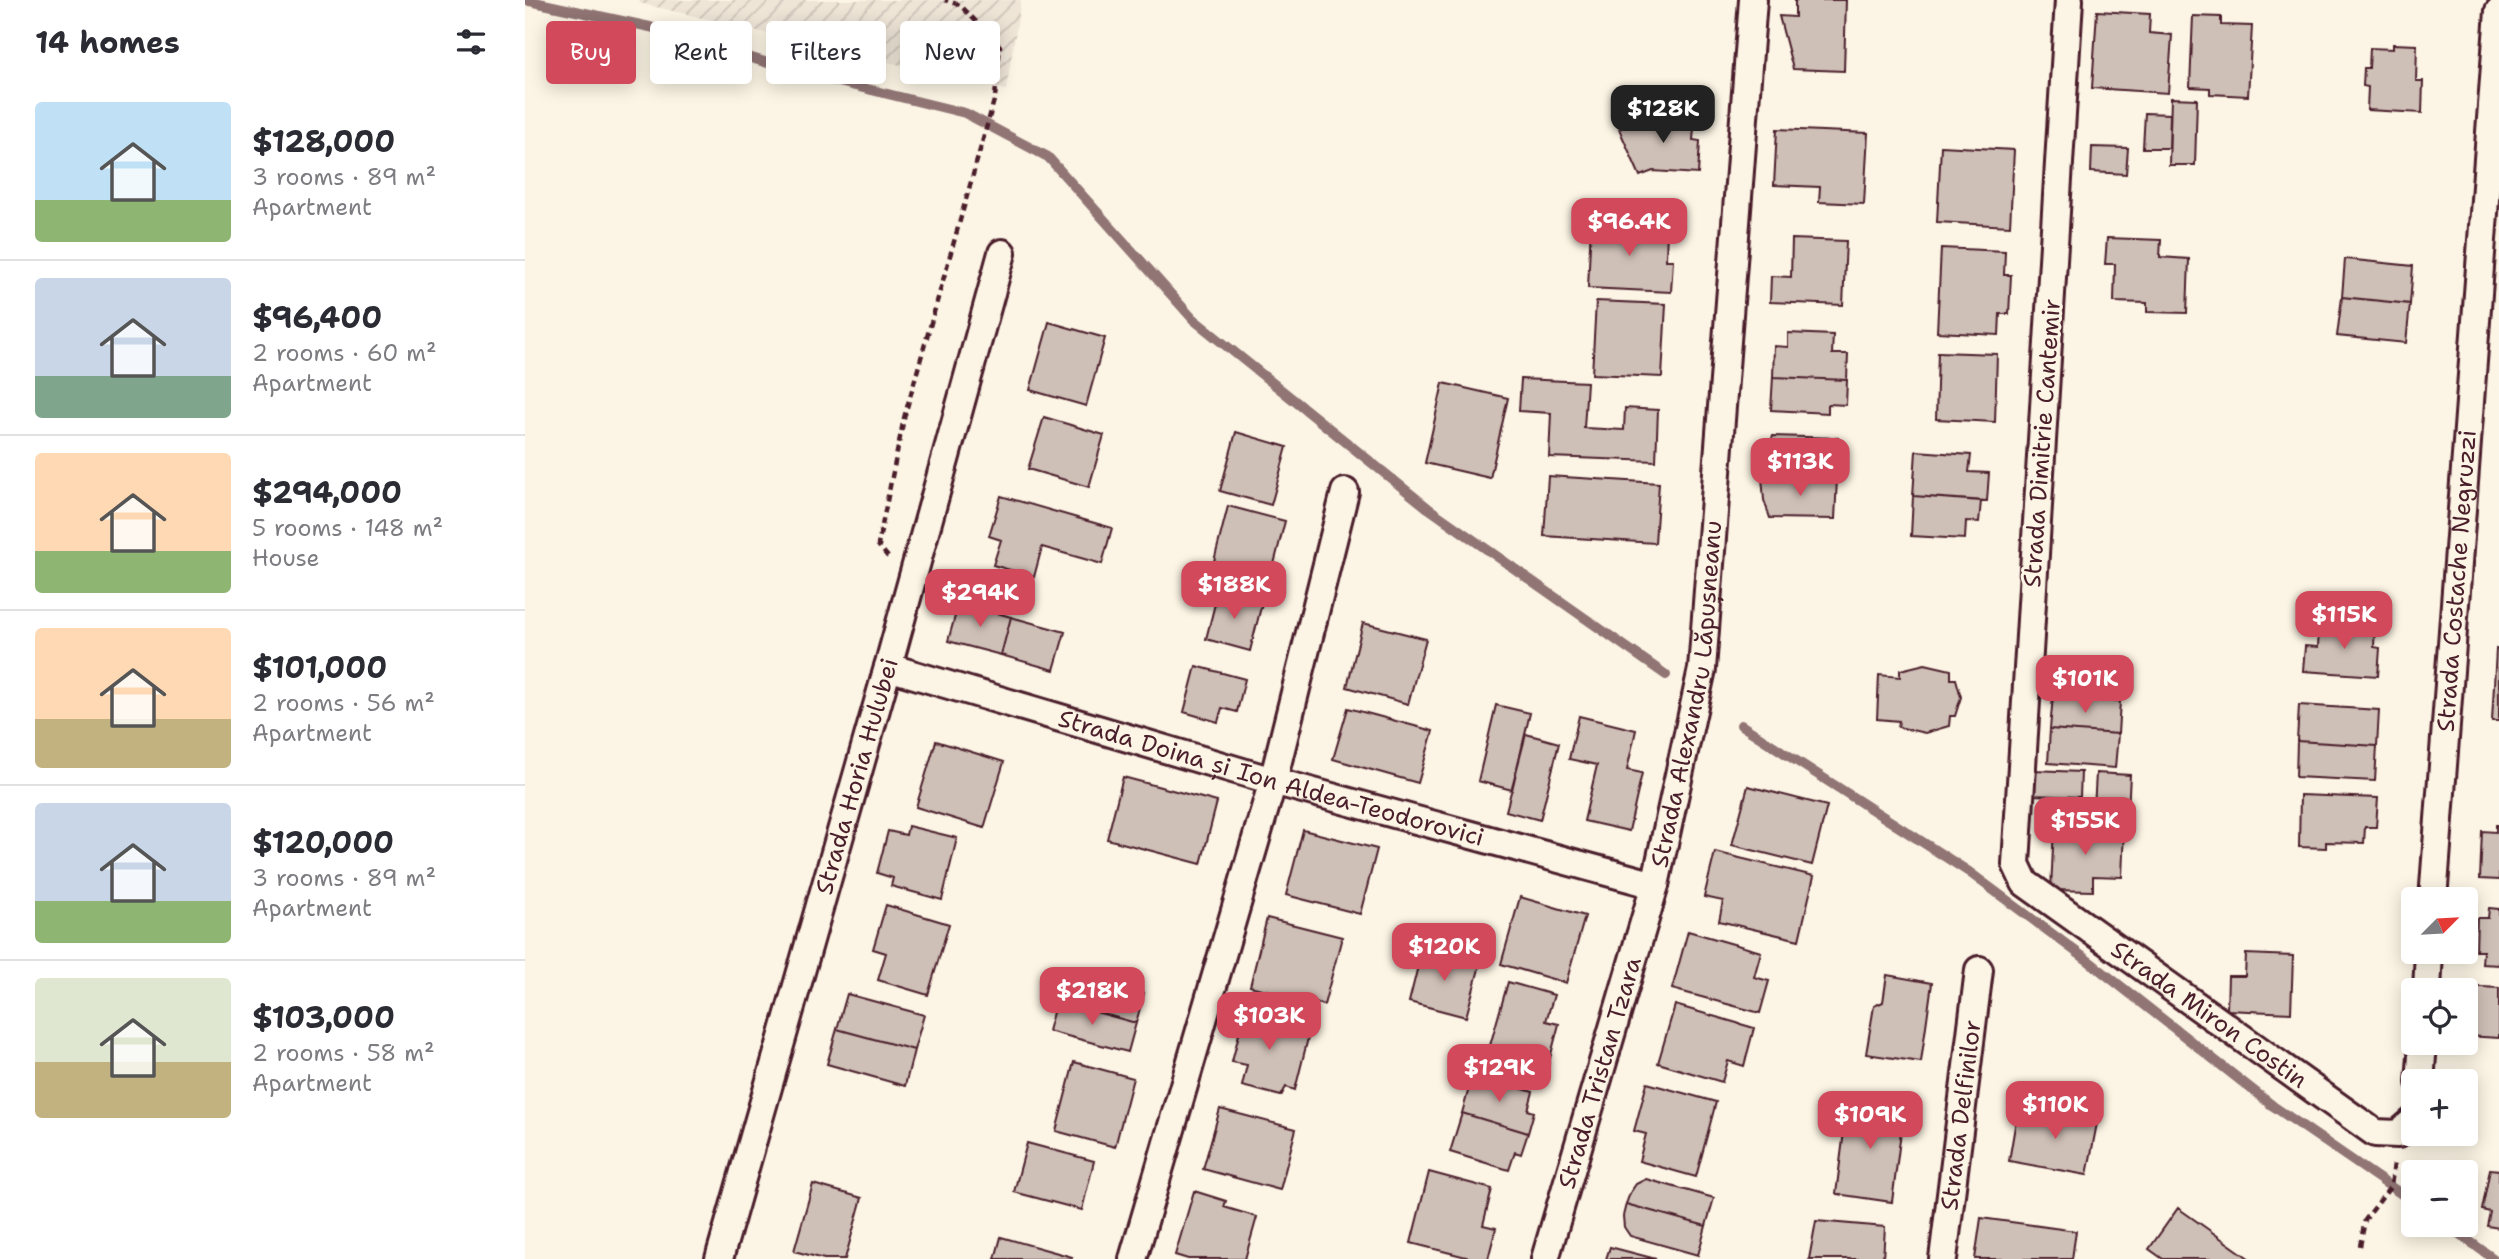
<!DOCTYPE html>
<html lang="en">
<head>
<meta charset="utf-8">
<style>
	:root { --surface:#fff; --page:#f7f7f7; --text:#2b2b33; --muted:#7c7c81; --line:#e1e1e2; --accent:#d1495b }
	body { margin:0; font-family:"Shantell Sans",sans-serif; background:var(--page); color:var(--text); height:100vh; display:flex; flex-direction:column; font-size:26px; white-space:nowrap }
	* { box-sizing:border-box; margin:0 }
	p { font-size:23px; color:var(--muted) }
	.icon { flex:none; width:38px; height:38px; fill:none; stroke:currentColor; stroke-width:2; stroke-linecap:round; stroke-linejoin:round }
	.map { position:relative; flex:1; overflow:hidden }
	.drawer { display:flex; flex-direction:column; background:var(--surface); width:525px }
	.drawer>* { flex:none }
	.top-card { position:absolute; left:21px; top:21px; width:665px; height:63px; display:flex; gap:14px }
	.needle { width:46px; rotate:66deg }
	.tools { position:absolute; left:1876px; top:887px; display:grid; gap:14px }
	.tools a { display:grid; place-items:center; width:77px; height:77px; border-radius:7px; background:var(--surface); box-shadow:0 4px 18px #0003; font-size:35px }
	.price { position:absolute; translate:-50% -60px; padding:0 16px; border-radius:14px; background:var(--accent); color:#fff; font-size:23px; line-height:46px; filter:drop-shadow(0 2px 4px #0008) }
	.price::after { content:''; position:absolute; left:50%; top:42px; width:21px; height:16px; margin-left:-10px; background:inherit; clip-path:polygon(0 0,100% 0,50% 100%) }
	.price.on { background:#222; color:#fff }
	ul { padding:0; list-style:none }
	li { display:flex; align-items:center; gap:21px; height:175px; padding:0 35px }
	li+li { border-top:2px solid var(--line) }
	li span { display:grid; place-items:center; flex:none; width:196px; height:140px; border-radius:7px; color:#555 }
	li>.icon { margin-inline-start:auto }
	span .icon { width:84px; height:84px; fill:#fffc; stroke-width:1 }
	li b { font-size:30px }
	h2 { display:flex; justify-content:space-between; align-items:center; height:84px; padding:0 35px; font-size:30px }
	.tag { padding:0 24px; border-radius:7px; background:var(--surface); box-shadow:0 4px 18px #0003; font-size:24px; line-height:63px }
	.tag.on { background:var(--accent); color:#fff }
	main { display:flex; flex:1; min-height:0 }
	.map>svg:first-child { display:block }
	.industrial { fill:url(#industrial-furrows) }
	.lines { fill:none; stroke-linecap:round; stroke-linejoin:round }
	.stream { stroke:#917474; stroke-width:10 }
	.building { fill:#cfc0b7; stroke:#4a1f2b; stroke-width:2 }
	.street-casing { stroke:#4a1f2b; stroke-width:32 }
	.path { stroke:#4a1f2b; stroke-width:4.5; stroke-dasharray:7 5; stroke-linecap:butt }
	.street { stroke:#fcf5e5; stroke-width:26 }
	.labels { text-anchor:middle; stroke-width:6; stroke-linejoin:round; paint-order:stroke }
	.street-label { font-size:24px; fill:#4a1f2b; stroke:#fcf5e5 }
</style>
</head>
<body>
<main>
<section class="drawer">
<h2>14 homes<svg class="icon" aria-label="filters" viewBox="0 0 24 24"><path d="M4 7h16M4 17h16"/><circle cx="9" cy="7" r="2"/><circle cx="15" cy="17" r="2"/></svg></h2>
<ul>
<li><span style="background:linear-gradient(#bfe0f5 70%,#8fb573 0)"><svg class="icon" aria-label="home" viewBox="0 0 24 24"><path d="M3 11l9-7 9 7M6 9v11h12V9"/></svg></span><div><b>$128,000</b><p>3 rooms · 89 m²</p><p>Apartment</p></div></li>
<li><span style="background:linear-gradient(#c9d6e8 70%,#7fa58c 0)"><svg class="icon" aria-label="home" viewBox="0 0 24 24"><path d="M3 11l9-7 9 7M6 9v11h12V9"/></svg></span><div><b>$96,400</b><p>2 rooms · 60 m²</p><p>Apartment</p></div></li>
<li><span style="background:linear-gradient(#ffd9b3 70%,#8fb573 0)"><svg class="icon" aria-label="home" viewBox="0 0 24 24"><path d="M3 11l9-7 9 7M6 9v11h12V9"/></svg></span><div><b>$294,000</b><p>5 rooms · 148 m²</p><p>House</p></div></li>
<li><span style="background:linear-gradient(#ffd9b3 65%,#c2b280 0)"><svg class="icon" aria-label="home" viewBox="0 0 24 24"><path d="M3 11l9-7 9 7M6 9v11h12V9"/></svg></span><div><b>$101,000</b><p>2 rooms · 56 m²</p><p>Apartment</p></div></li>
<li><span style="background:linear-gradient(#c9d6e8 70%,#8fb573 0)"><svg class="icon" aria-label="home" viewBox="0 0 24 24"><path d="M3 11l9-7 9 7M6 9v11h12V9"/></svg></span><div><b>$120,000</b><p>3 rooms · 89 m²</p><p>Apartment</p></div></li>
<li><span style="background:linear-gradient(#dfe7d0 60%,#c2b280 0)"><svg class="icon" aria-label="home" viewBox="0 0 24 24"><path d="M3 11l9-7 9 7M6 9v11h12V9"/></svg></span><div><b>$103,000</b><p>2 rooms · 58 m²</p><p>Apartment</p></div></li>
</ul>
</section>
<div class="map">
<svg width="1974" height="1259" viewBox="0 0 1974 1259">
	<defs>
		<pattern id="industrial-furrows" width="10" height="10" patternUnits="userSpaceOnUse" patternTransform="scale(1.75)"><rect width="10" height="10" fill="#eee5d7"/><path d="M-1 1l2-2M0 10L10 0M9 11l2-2" fill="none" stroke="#cec4b9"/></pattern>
	</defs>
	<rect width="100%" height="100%" fill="#fcf5e5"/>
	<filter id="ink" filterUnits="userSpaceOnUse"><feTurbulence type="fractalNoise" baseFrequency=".0143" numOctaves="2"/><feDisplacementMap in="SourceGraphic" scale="14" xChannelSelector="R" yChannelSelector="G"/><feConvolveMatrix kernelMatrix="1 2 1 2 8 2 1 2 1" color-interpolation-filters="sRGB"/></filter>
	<g filter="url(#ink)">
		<path class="industrial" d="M115 0H496L481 90 114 3Z"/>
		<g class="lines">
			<path class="stream" d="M0 0 125 27 269 71 440 113 523 157 668 319 903 508 1141 675
				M1216 725 1444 872 1565 962 1748 1106 1888 1202
				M1922 1225 1969 1259"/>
		</g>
		<path class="building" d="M1270 0H1321L1319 71 1268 69 1254 16 1270 17Z
			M1572 11 1625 14 1624 33 1647 35 1643 93 1567 88Z
			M1668 16 1696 17V25L1727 26 1723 96 1685 94V88L1665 87Z
			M1868 44 1892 45 1891 81H1898L1897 113 1842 110 1843 87 1838 86 1839 68H1844L1845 48 1868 49Z
			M1646 98 1672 99 1670 165H1644Z
			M1620 113 1645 114 1644 148H1618Z
			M1126 115 1170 117 1168 140 1175 141 1173 174 1128 171 1115 176 1094 129Z
			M1252 129 1343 133 1339 204 1294 202 1295 187 1249 185Z
			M1416 146 1489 150 1485 226 1412 222Z
			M1567 147 1603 148 1601 174 1566 172Z
			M1066 223 1142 227 1141 260H1148L1146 292 1063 288Z
			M1582 238 1636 240 1635 257 1664 259 1662 313 1622 312V303L1589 302 1590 264H1580Z
			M1267 239 1321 241 1318 305 1245 302 1246 276 1266 277Z
			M1416 248 1480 251 1479 275H1486L1484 314H1475L1474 335 1412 332Z
			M1820 259 1888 266 1885 304 1817 297Z
			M1817 297 1885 304 1881 343 1812 336Z
			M1071 301 1141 304 1137 377 1067 374Z
			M524 322 580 338 561 406 505 390Z
			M1263 333 1308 335 1307 354H1323L1322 380 1248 377 1249 346 1263 347Z
			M1413 352 1472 354 1470 422 1411 419Z
			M1248 377 1322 380 1321 405 1303 404V413L1246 410Z
			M996 379 1062 382 1059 428 1099 430 1100 408 1133 410 1131 461 1024 457 1026 413 994 411Z
			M918 383 983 398 965 478 900 463Z
			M519 417 579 435 564 487 503 469Z
			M711 432 762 447 746 505 695 491Z
			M1248 436 1313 438 1312 478 1237 477 1240 454Z
			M1391 451 1446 455 1444 472 1464 473 1462 501 1388 496Z
			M1023 476 1134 483 1130 543 1019 536Z
			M1237 477 1312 478 1310 519 1245 518 1239 500Z
			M476 496 587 528 577 564 517 547 509 577 468 565 476 540 464 536Z
			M1388 496 1456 501 1454 522 1441 521 1440 539 1386 536Z
			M703 506 760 521 746 576 726 570 720 574 710 572 708 566 689 561Z
			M693 592 737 603 725 651 681 639Z
			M434 602 486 617 476 655 423 641Z
			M486 617 540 632 529 670 476 655Z
			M838 623 901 639 883 704 822 687Z
			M1809 623 1850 625 1849 647 1855 648 1853 676 1778 671 1780 646 1793 647 1794 627 1809 628Z
			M1971 649 1974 650V721H1967Z
			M1400 664 1426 670V679H1431L1436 697 1430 716H1425L1424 726 1400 733 1373 727 1374 721 1352 719 1354 675 1375 677V670Z
			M671 666 720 679 712 712 697 708 693 722 659 712Z
			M1528 696 1595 701 1593 734 1525 729Z
			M971 705 1005 713 987 790 953 781Z
			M1774 705 1854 710 1852 746 1772 741Z
			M823 708 908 731 893 783 808 759Z
			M1054 716 1111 730 1102 770 1117 773 1104 831 1059 821 1072 765 1044 759Z
			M1525 729 1593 734 1590 768 1523 763Z
			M1001 734 1034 743 1015 820 981 811Z
			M411 741 479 762 459 828 391 807Z
			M1772 741 1852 746 1850 781 1771 777Z
			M1508 770 1556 772 1555 797 1507 795Z
			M1571 773 1605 775 1603 811 1569 809Z
			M598 777 692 802 676 864 582 839Z
			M1223 786 1302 806 1287 865 1207 845Z
			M1775 795 1853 798 1851 827H1840L1839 843 1801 842V848L1774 847Z
			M1971 825H1974V880L1955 879 1957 831 1971 832Z
			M383 826 432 838 417 900 366 886 368 878 352 873 363 831 381 835Z
			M1529 826 1599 829 1597 877 1568 876V891L1526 890Z
			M778 830 852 849 835 914 761 895Z
			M1190 852 1289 876 1274 940 1194 921 1198 901 1179 897Z
			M995 897 1060 916 1041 983 976 964Z
			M361 905 424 924 403 995 353 980 361 953 348 949Z
			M1964 908 1974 909V965L1957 964 1958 951H1951L1952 918H1963Z
			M742 918 817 937 799 1005 725 986Z
			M1163 931 1236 952 1229 977 1244 981 1235 1013 1147 989Z
			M897 950 955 965 941 1017 884 1002Z
			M1721 954 1768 956 1766 1013 1702 1010 1703 976H1720Z
			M539 972 619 993 611 1023 531 1001Z
			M1362 975 1407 983 1396 1062 1341 1054 1349 1006 1358 1002Z
			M983 982 1029 995 1021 1021 1034 1024 1023 1066 964 1049Z
			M1938 986 1974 988V1038L1941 1036V990H1938Z
			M322 994 399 1015 389 1050 312 1029Z
			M531 1001 611 1023 603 1052 523 1031Z
			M1150 1005 1229 1028 1219 1066 1203 1061 1197 1082 1133 1063Z
			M721 1006 759 1016 757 1027 784 1034 770 1090 761 1087 756 1096 717 1086 722 1065 707 1062Z
			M312 1029 389 1050 380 1086 302 1064Z
			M549 1062 608 1078 590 1147 531 1131Z
			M948 1074 1008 1092 1003 1110 1009 1112 1003 1133 937 1113Z
			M1122 1083 1191 1102 1171 1177 1114 1161 1121 1134 1109 1131Z
			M1323 1100 1379 1108 1367 1202 1311 1194Z
			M1521 1108 1573 1118 1562 1175 1484 1161 1492 1114 1519 1119Z
			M695 1109 771 1129 755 1190 678 1169Z
			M937 1113 1003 1133 996 1154 990 1152 984 1170 925 1152Z
			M502 1143 569 1161 557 1210 489 1192Z
			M1965 1169 1974 1170V1228L1962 1226 1965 1212 1957 1210Z
			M904 1172 967 1189 958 1225 971 1228 963 1259H949L886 1243Z
			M1121 1179 1189 1198 1181 1226 1101 1204 1105 1193 1111 1184Z
			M288 1184 337 1198 320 1259H299L269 1251Z
			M669 1191 701 1201 699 1207 732 1217 720 1259H663L650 1255Z
			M1101 1204 1181 1226 1173 1255 1105 1236 1099 1227 1098 1216Z
			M1653 1208 1725 1259H1638L1624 1249Z
			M1456 1218 1551 1231 1547 1259H1450Z
			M1291 1221 1360 1227 1358 1259H1284Z
			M476 1237 547 1257 546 1259H470Z
			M1085 1247 1131 1259H1081Z"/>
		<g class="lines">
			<defs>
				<g id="street">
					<path id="s1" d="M1544 0 1491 864 1500 883 1850 1133 1873 1134 1888 1121"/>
					<path id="s2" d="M363 667 748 781 1130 885"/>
					<path id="s3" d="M1908 900 1974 11"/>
					<path d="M1902 990 1904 952"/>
					<path d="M1895 1082 1898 1043"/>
					<path id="s4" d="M194 1259 363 667 477 253"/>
					<path d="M608 1259 748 781 820 492"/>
					<path id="s5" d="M1020 1259 1130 885 1177 669 1228 0"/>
					<path id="s6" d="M1418 1259 1454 970"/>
				</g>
			</defs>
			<use href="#street" class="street-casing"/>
			<path class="path" d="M363 557 353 545 379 418 470 97 475 46 435 5 420 0
				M1835 1246 1840 1220 1866 1186 1869 1163"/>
			<use href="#street" class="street"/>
		</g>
	</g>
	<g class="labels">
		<g class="street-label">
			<text transform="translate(1517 443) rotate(-86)" y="8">Strada Dimitrie Cantemir</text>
			<text dy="8" stroke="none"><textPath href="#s3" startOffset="320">Strada Costache Negruzzi</textPath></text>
			<text dy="8" stroke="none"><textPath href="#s5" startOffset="584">Strada Alexandru Lăpușneanu</textPath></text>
			<text dy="8" stroke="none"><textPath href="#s4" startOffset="502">Strada Horia Hulubei</textPath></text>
			<text dy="8" stroke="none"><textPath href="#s2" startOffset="399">Strada Doina și Ion Aldea-Teodorovici</textPath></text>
			<text dy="8" stroke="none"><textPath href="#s1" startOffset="1113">Strada Miron Costin</textPath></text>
			<text dy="8" stroke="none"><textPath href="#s5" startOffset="194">Strada Tristan Tzara</textPath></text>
			<text dy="8" stroke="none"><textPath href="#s6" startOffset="145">Strada Delfinilor</textPath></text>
		</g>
	</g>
</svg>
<div class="tools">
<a><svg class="needle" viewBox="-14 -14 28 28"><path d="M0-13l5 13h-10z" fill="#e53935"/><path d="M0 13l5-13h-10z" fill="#7c7c81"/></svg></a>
<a><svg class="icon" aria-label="locate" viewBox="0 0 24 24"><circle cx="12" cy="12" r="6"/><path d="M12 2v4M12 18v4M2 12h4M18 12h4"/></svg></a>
<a>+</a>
<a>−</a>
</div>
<b class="price on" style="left:1138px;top:145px">$128K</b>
<b class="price" style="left:1104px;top:258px">$96.4K</b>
<b class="price" style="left:1275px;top:498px">$113K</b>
<b class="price" style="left:709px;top:621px">$188K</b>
<b class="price" style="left:455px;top:629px">$294K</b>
<b class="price" style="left:1819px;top:651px">$115K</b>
<b class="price" style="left:1560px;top:715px">$101K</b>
<b class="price" style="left:1560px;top:857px">$155K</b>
<b class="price" style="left:919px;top:983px">$120K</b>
<b class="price" style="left:567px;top:1027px">$218K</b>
<b class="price" style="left:744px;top:1052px">$103K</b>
<b class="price" style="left:974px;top:1104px">$129K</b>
<b class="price" style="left:1530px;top:1141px">$110K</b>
<b class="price" style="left:1345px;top:1151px">$109K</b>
<div class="top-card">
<a class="tag on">Buy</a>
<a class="tag">Rent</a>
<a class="tag">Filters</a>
<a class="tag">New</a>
</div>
</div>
</main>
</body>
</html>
